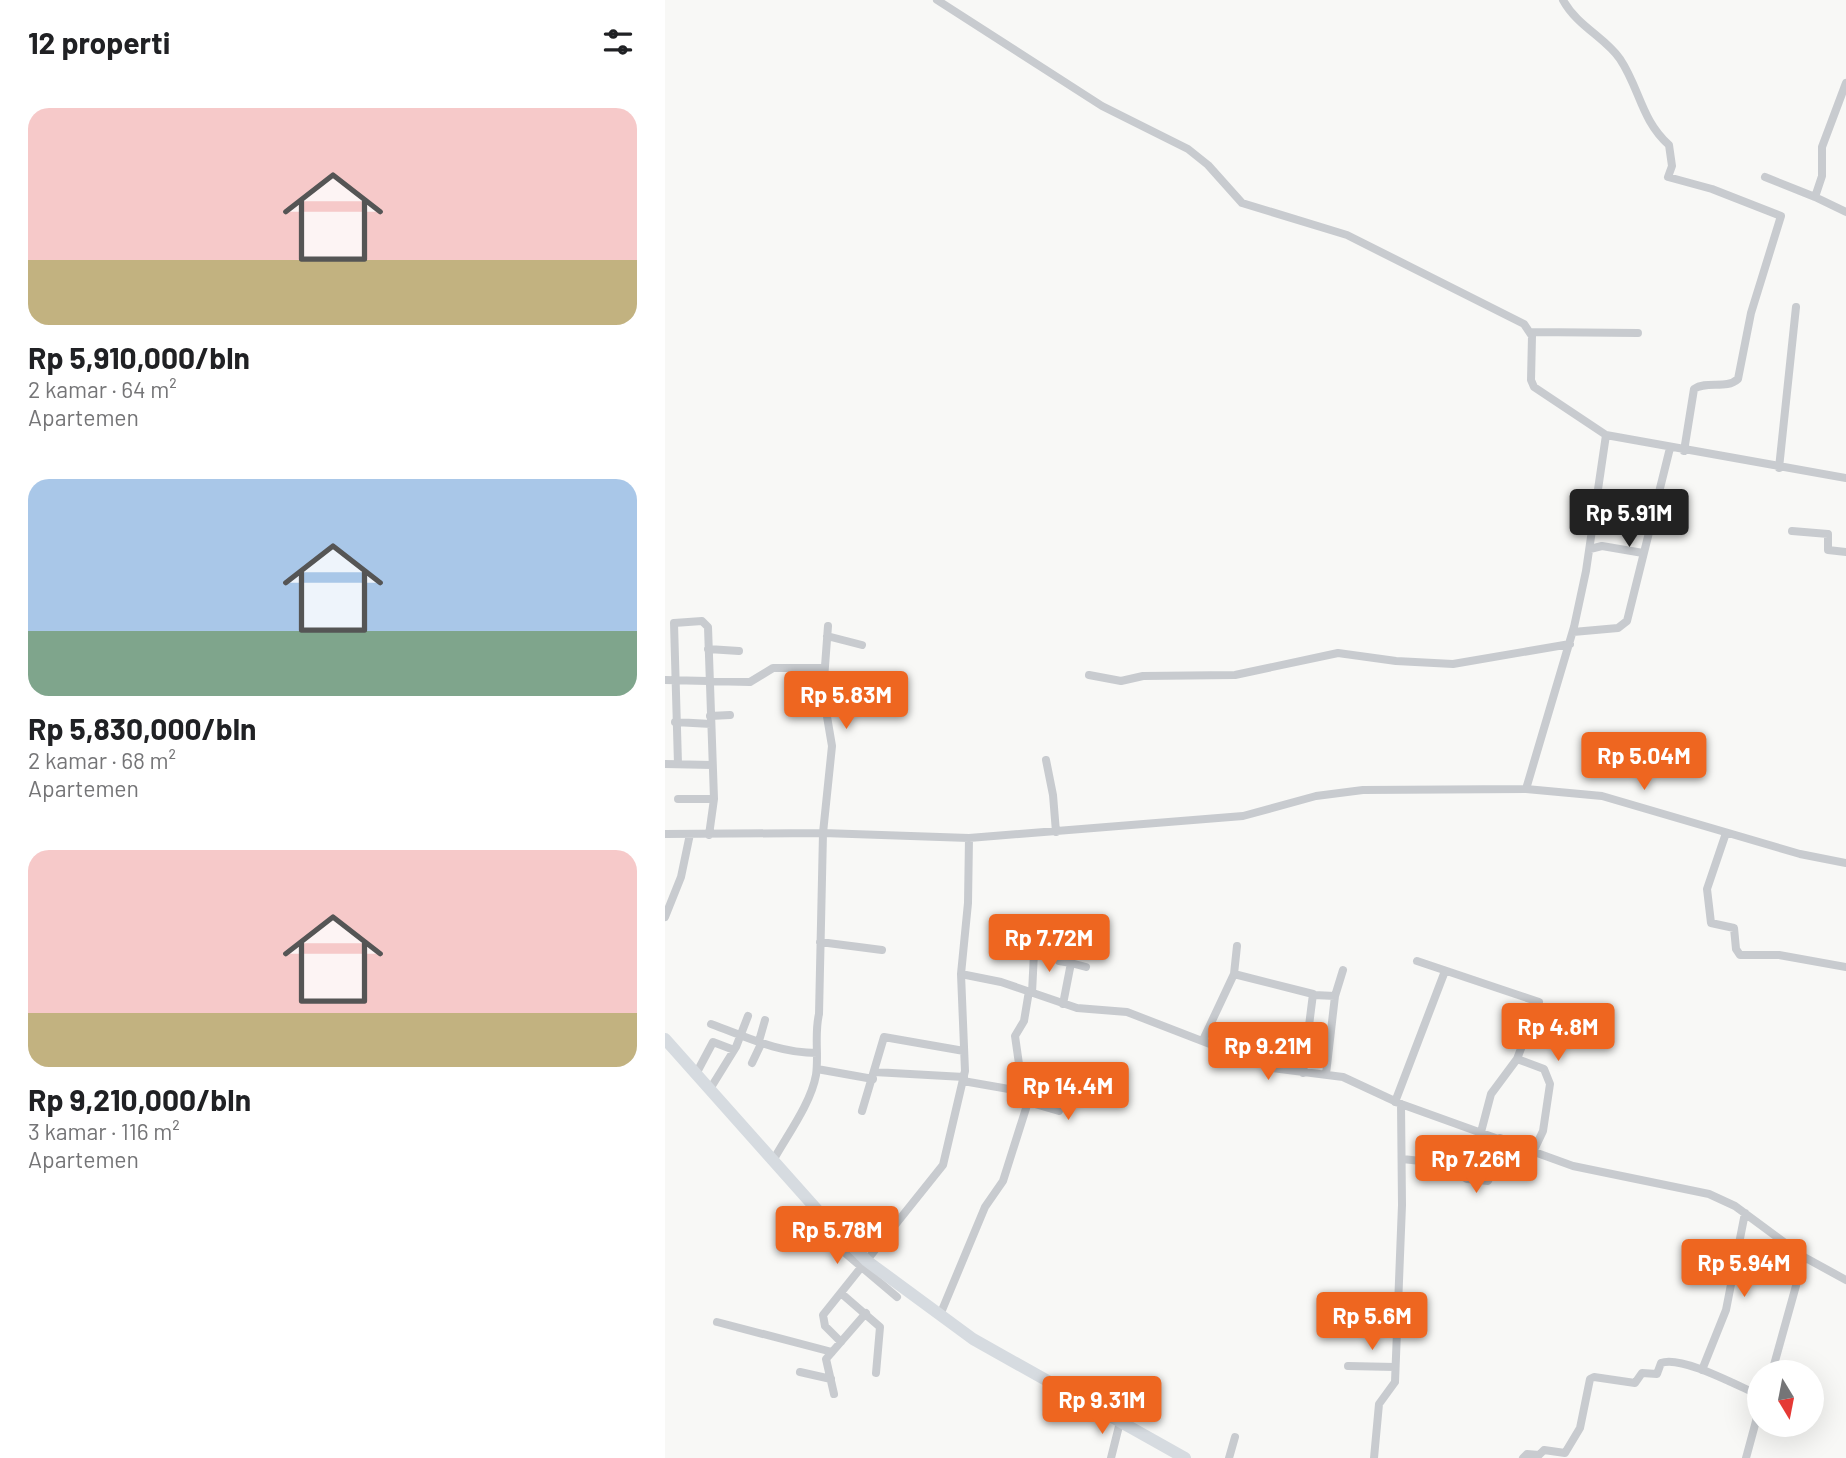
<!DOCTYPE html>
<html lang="id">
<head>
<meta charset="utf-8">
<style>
	:root { --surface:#fff; --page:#f6f6f6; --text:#202124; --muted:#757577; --accent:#ee6620 }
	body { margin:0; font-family:Barlow,sans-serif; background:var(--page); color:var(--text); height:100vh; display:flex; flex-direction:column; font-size:26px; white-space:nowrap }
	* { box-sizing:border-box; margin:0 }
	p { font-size:23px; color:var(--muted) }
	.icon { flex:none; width:38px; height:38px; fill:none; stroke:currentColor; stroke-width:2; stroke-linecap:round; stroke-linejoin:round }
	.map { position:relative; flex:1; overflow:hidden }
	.panel { display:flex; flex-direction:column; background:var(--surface); width:665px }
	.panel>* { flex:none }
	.needle { width:46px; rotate:170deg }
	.tools { position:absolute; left:1082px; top:1360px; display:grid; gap:14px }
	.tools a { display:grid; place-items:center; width:77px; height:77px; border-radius:50%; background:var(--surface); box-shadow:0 7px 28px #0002; font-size:35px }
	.price { position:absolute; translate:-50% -60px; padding:0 16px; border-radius:7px; background:var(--accent); color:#fff; font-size:23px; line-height:46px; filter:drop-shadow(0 2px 4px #0008) }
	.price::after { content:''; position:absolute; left:50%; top:42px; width:21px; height:16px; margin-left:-10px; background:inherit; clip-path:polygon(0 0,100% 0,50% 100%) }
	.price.active { background:#222; color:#fff }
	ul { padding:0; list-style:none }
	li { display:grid; align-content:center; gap:14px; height:371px; padding:0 28px }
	li span { display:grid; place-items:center; height:217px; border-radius:21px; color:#555 }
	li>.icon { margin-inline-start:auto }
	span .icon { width:126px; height:126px; fill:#fffc; stroke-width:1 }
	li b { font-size:30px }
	h2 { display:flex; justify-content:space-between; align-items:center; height:84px; padding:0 28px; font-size:30px }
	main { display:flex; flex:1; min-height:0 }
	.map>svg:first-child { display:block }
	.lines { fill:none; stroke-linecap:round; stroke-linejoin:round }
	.street { stroke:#c8cbcf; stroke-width:8 }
	.primary { stroke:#d6dbe0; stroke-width:12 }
</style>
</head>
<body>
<main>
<section class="panel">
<h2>12 properti<svg class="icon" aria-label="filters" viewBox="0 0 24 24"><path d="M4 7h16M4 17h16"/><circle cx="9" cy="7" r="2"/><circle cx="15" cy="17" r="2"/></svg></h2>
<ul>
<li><span style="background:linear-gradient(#f6c9c9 70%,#c2b280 0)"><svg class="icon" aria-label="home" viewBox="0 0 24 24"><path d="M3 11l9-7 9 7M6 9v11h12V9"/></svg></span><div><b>Rp 5,910,000/bln</b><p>2 kamar · 64 m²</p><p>Apartemen</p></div></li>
<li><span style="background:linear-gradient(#a9c7e8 70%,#7fa58c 0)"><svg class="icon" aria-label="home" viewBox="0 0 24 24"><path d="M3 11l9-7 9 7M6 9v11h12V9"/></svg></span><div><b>Rp 5,830,000/bln</b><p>2 kamar · 68 m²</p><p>Apartemen</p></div></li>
<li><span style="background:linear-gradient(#f6c9c9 75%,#c2b280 0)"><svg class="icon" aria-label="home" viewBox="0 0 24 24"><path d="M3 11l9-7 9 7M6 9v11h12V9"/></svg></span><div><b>Rp 9,210,000/bln</b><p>3 kamar · 116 m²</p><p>Apartemen</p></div></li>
</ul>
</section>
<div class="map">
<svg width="1181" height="1458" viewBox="0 0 1181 1458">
	<rect width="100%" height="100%" fill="#f8f8f6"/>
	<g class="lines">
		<path class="street" d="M272 0 437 106 523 149 543 165 577 203 682 235 859 324 867 336 866 380 869 387 941 435 921 571 909 627 861 789
			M898 0C912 26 941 38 955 59 975 89 976 120 1004 145L1007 166 1003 177 1047 189 1116 216 1086 313 1073 379C1061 390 1042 380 1029 389L1019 451
			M1181 83 1157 147V176L1150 197 1181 212
			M1100 177 1150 197
			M866 332 973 333
			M941 435 1181 478
			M1114 468 1131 307
			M1127 531 1163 534V550L1181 552
			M925 549 937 546 978 553
			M908 632 953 628 962 621 1005 448
			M162 636 197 645
			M43 649 74 651
			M424 675 456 681 478 676 570 675 673 653 731 661 788 664 905 644
			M0 680 85 682 108 668H159
			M158 686 186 688
			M45 716 65 715
			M10 722 46 724
			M381 760 388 795 391 832
			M0 764 47 765
			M13 764 9 623 37 621 43 627 49 799 44 835
			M13 799H49
			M1061 833 1042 889 1046 923 1069 928 1071 949 1075 955H1114L1181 967
			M0 834 158 833 304 838 578 816 651 796 698 790 861 789 937 796 1135 854 1181 863
			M0 917 16 877 25 834
			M155 942 217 950
			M394 961 406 963
			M752 961 874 1002 852 1059 826 1094 816 1132
			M296 974 303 903 304 838
			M569 974 572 946
			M367 993 369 953
			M649 995 670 996 678 970
			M398 1004 406 963 421 967
			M46 1024C82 1037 113 1053 152 1053
			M538 1040 569 974 648 994 638 1073
			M94 1041 100 1020
			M852 1059 879 1069 885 1084 878 1131 868 1152
			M87 1063 96 1044
			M152 1069 208 1079
			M209 1072 299 1077
			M31 1074 48 1042 69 1050
			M661 1074 670 996
			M298 1081 355 1091 361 1094 364 1102
			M45 1089 71 1047 83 1016
			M349 1090 355 1071 350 1036 359 1021 364 991
			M730 1102 780 971
			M197 1111 219 1037 299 1051
			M109 1159C123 1134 146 1103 151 1075 154 1054 149 1035 154 1014L158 833 167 746 158 693 163 626
			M737 1159 785 1164V1169L802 1179 823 1181 832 1164 835 1138
			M164 1222 159 1230 160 1236 232 1297
			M177 1294 215 1327 211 1373
			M275 1315 320 1207 338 1181 363 1102 394 1111 405 1088
			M52 1322 167 1352
			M176 1342 160 1326 158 1315 278 1165 300 1071 296 974 336 982 412 1008 462 1012 607 1068 678 1077 736 1104 908 1166 1044 1194 1070 1206 1139 1257 1181 1280
			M683 1366 730 1367
			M1037 1370 1061 1310 1080 1213
			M135 1372 166 1379
			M1107 1372 1139 1257
			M169 1394 161 1359 201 1313
			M446 1458 455 1422
			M564 1458 570 1437
			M709 1458 714 1404 730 1382 737 1205 736 1104
			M858 1458 862 1454 874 1455 879 1450 900 1453 915 1428 925 1379 929 1377 970 1383 977 1373 992 1374 996 1363C1016 1355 1073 1386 1094 1395
			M1081 1458 1094 1410"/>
		<path class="primary" d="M0 1039 154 1212 202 1261 308 1339 520 1458"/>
	</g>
</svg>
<div class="tools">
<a><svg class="needle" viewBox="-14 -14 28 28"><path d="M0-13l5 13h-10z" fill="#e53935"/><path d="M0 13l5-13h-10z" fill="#757577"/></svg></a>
</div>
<b class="price active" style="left:964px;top:549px">Rp 5.91M</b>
<b class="price" style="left:181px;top:731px">Rp 5.83M</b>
<b class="price" style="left:979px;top:792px">Rp 5.04M</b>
<b class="price" style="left:384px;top:974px">Rp 7.72M</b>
<b class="price" style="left:893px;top:1063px">Rp 4.8M</b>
<b class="price" style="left:603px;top:1082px">Rp 9.21M</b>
<b class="price" style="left:403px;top:1122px">Rp 14.4M</b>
<b class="price" style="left:811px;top:1195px">Rp 7.26M</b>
<b class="price" style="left:172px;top:1266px">Rp 5.78M</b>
<b class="price" style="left:1079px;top:1299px">Rp 5.94M</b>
<b class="price" style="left:707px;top:1352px">Rp 5.6M</b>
<b class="price" style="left:437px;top:1436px">Rp 9.31M</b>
</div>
</main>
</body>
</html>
